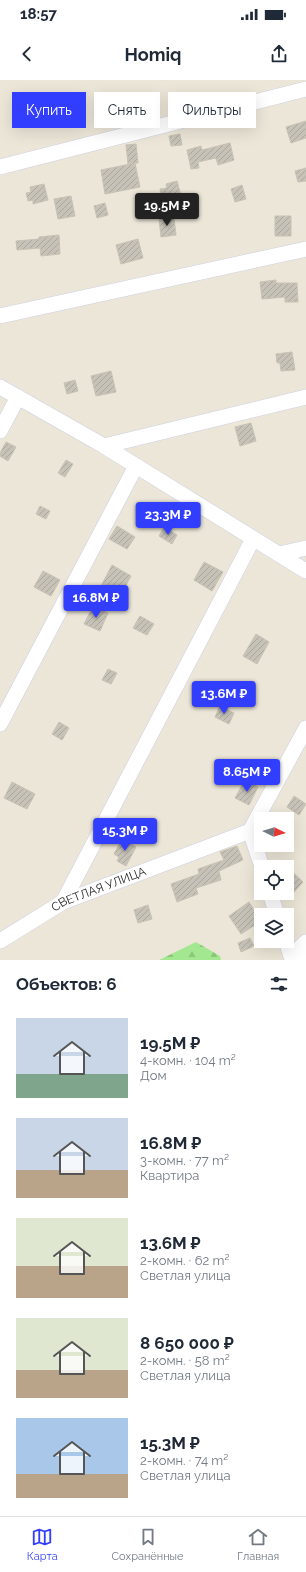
<!DOCTYPE html>
<html lang="ru">
<head>
<meta charset="utf-8">
<style>
	:root { --surface:#fff; --page:#f2f2f3; --text:#1f2937; --muted:#747a83; --line:#e0e1e3; --accent:#323eff }
	body { margin:0; font-family:Raleway,sans-serif; background:var(--page); color:var(--text); height:100vh; display:flex; flex-direction:column; font-size:15px; white-space:nowrap }
	* { box-sizing:border-box; margin:0 }
	p { font-size:13px; color:var(--muted) }
	.icon { flex:none; width:22px; height:22px; fill:none; stroke:currentColor; stroke-width:2; stroke-linecap:round; stroke-linejoin:round }
	.map { position:relative; height:880px; overflow:hidden }
	.sheet { display:flex; flex-direction:column; background:var(--surface); flex:1 }
	.sheet>* { flex:none }
	.hud { position:absolute; left:12px; top:12px; width:282px; height:36px; display:flex; gap:8px }
	.needle { width:26px; rotate:95deg }
	.buttons { position:absolute; left:254px; top:732px; display:grid; gap:8px }
	.buttons a { display:grid; place-items:center; width:40px; height:40px; border-radius:0px; background:var(--surface); box-shadow:0 4px 16px #0002; font-size:20px }
	.price { position:absolute; translate:-50% -34px; padding:0 9px; border-radius:4px; background:var(--accent); color:#fff; font-size:13px; line-height:26px; filter:drop-shadow(0 1px 2px #0008) }
	.price::after { content:''; position:absolute; left:50%; top:24px; width:12px; height:9px; margin-left:-6px; background:inherit; clip-path:polygon(0 0,100% 0,50% 100%) }
	.price.selected { background:#222; color:#fff }
	ul { padding:0; list-style:none }
	li { display:flex; align-items:center; gap:12px; height:100px; padding:0 16px }
	li span { display:grid; place-items:center; flex:none; width:112px; height:80px; border-radius:0px; color:#555 }
	li>.icon { margin-inline-start:auto }
	span .icon { width:48px; height:48px; fill:#fffc; stroke-width:1 }
	li b { font-size:17px }
	h2 { display:flex; justify-content:space-between; align-items:center; height:48px; padding:0 16px; font-size:17px }
	.chip { padding:0 14px; border-radius:0px; background:var(--surface); box-shadow:0 4px 16px #0002; font-size:14px; line-height:36px }
	.chip.selected { background:var(--accent); color:#fff }
	.status { display:flex; justify-content:space-between; align-items:center; height:28px; padding:0 20px; background:var(--surface); direction:ltr }
	.status svg { height:11px; fill:currentColor }
	header { display:flex; justify-content:space-between; align-items:center; height:52px; padding:0 16px; background:var(--surface); font-size:18px; font-weight:700 }
	.tabs { display:flex; justify-content:space-around; align-items:center; height:56px; border-top:1px solid var(--line); background:var(--surface); font-size:11px; color:var(--muted) }
	.tabs a { display:grid; justify-items:center; gap:2px }
	.tabs .selected { color:var(--accent) }
	.map>svg:first-child { display:block }
	.forest { fill:url(#forest-firs) }
	.building { fill:url(#building-hatch); stroke:#c7c2b2 }
	.lines { fill:none; stroke-linecap:round; stroke-linejoin:round }
	.minor-casing { stroke:#cdcfe2; stroke-width:16 }
	.minor { stroke:#fff; stroke-width:15 }
	.labels { text-anchor:middle; stroke-width:3.5; stroke-linejoin:round; paint-order:stroke }
	.street-label { font-size:12px; fill:#282828; stroke:#fff }
</style>
</head>
<body>
<div class="status"><b>18:57</b><svg viewBox="0 0 49 12"><path d="M0 12V9h3v3zM5 12V6h3v6zM10 12V3h3v9zM15 12V0h3v12zM26 1h20v11H26zM47 4h2v5h-2z"/></svg></div>
<header><svg class="icon" aria-label="back" viewBox="0 0 24 24"><path d="M15 5l-7 7 7 7"/></svg>Homiq<svg class="icon" aria-label="share" viewBox="0 0 24 24"><path d="M12 15V3M7 8l5-5 5 5M5 13v7h14v-7"/></svg></header>
<div class="map">
<svg width="306" height="880" viewBox="0 0 306 880">
	<defs>
		<pattern id="forest-firs" width="22" height="20" patternUnits="userSpaceOnUse"><rect width="22" height="20" fill="#a3e790"/><path d="M5 1l3.5 6h-7zM16 11l3.5 6h-7z" fill="#8cc67c"/></pattern>
		<pattern id="building-hatch" width="6" height="6" patternUnits="userSpaceOnUse"><rect width="6" height="6" fill="#c7c2b8"/><path d="M-1 1l2-2M0 6l6-6M5 7l2-2" fill="none" stroke="#aba79e"/></pattern>
	</defs>
	<rect width="100%" height="100%" fill="#ece6d8"/>
	<path class="forest" d="M196 862 220 876 221 880H159Z"/>
	<path class="building" d="M306 41V58L291 63 286 47Z
		M180 54 182 65 171 66 169 56Z
		M230 63 234 80 218 85 216 78 198 82 199 88 191 89 187 70 201 66 202 70Z
		M136 64 138 83 128 84 126 65Z
		M135 83 140 107 105 114 101 90Z
		M306 88V101L298 102 295 91Z
		M177 101 182 119 173 121 172 118 162 120 160 109 167 108 166 104Z
		M44 104 48 120 33 124V120L28 121 26 113 31 112 30 107Z
		M242 105 246 119 235 122 231 109Z
		M71 116 75 136 58 139 54 119Z
		M105 123 108 135 97 138 94 126Z
		M275 136H291V156H275Z
		M174 138 176 155 161 157 159 139Z
		M59 155 60 174 41 176 40 168 17 170 16 161 39 159V157Z
		M138 159 143 178 121 184 116 165Z
		M276 200V203H297L298 222H285V217L262 219 260 202Z
		M292 272 295 290 281 291 280 283H277L276 274Z
		M111 291 116 312 96 316 91 296Z
		M75 300 78 311 67 314 64 303Z
		M251 343 256 361 240 366 235 347Z
		M6 362 16 367 8 381 0 376V373Z
		M66 380 73 384 65 397 58 393Z
		M40 426 50 431 46 439 36 434Z
		M117 446 135 457 127 469 109 459Z
		M164 447 177 455 172 464 159 456Z
		M204 482 223 492 212 511 194 500Z
		M112 485 131 496 120 516 101 506Z
		M43 491 60 500 51 516 34 507Z
		M93 526 108 533 100 551 84 544Z
		M140 536 154 544 147 555 133 548Z
		M256 554 269 562 257 584 243 576Z
		M108 589 117 593 111 604 102 600Z
		M220 626 234 633 229 644 215 637Z
		M59 642 69 648 62 660 52 654Z
		M245 700 258 707 249 725 235 718Z
		M12 702 35 714 27 729 4 718Z
		M294 716 306 724 299 735 287 727Z
		M122 759 136 767 126 786 117 781 119 777 114 774Z
		M237 766 243 780 219 791 221 800 196 808 198 814 177 822 171 804 199 794 198 789 224 780 220 772Z
		M287 787 303 802 287 820Z
		M249 822 261 841 241 854 229 836Z
		M148 825 152 839 138 843 134 830Z
		M250 858 254 866 241 872 238 863Z"/>
	<g class="lines">
		<defs>
			<g id="minor">
				<path d="M0 87 306 9"/>
				<path d="M0 236 306 169"/>
				<path d="M0 307 104 366 306 491"/>
				<path d="M0 351 18 317"/>
				<path d="M104 366 306 317"/>
				<path d="M279 474 306 468"/>
				<path d="M0 644 136 386"/>
				<path d="M250 751 262 787"/>
				<path d="M270 813 277 835"/>
				<path d="M63 822 253 459"/>
				<path id="s1" d="M0 861 63 822 250 751 306 648"/>
				<path d="M286 861 291 876 306 875"/>
				<path d="M291 876 306 862"/>
			</g>
		</defs>
		<use href="#minor" class="minor-casing"/>
		<use href="#minor" class="minor"/>
	</g>
	<g class="labels">
		<g class="street-label">
			<text dy="4" stroke="none"><textPath href="#s1" startOffset="112">СВЕТЛАЯ УЛИЦА</textPath></text>
		</g>
	</g>
</svg>
<div class="buttons">
<a><svg class="needle" viewBox="-14 -14 28 28"><path d="M0-13l5 13h-10z" fill="#e53935"/><path d="M0 13l5-13h-10z" fill="#747a83"/></svg></a>
<a><svg class="icon" aria-label="locate" viewBox="0 0 24 24"><circle cx="12" cy="12" r="6"/><path d="M12 2v4M12 18v4M2 12h4M18 12h4"/></svg></a>
<a><svg class="icon" aria-label="layers" viewBox="0 0 24 24"><path d="M12 4l9 5-9 5-9-5zM3 14l9 5 9-5"/></svg></a>
</div>
<b class="price selected" style="left:167px;top:147px">19.5M ₽</b>
<b class="price" style="left:168px;top:456px">23.3M ₽</b>
<b class="price" style="left:96px;top:539px">16.8M ₽</b>
<b class="price" style="left:224px;top:635px">13.6M ₽</b>
<b class="price" style="left:247px;top:713px">8.65M ₽</b>
<b class="price" style="left:125px;top:772px">15.3M ₽</b>
<div class="hud">
<a class="chip selected">Купить</a>
<a class="chip">Снять</a>
<a class="chip">Фильтры</a>
</div>
</div>
<section class="sheet">
<h2>Объектов: 6<svg class="icon" aria-label="filters" viewBox="0 0 24 24"><path d="M4 7h16M4 17h16"/><circle cx="9" cy="7" r="2"/><circle cx="15" cy="17" r="2"/></svg></h2>
<ul>
<li><span style="background:linear-gradient(#c9d6e8 70%,#7fa58c 0)"><svg class="icon" aria-label="home" viewBox="0 0 24 24"><path d="M3 11l9-7 9 7M6 9v11h12V9"/></svg></span><div><b>19.5M ₽</b><p>4-комн. · 104 m²</p><p>Дом</p></div></li>
<li><span style="background:linear-gradient(#c9d6e8 65%,#b9a48a 0)"><svg class="icon" aria-label="home" viewBox="0 0 24 24"><path d="M3 11l9-7 9 7M6 9v11h12V9"/></svg></span><div><b>16.8M ₽</b><p>3-комн. · 77 m²</p><p>Квартира</p></div></li>
<li><span style="background:linear-gradient(#dfe7d0 60%,#b9a48a 0)"><svg class="icon" aria-label="home" viewBox="0 0 24 24"><path d="M3 11l9-7 9 7M6 9v11h12V9"/></svg></span><div><b>13.6M ₽</b><p>2-комн. · 62 m²</p><p>Светлая улица</p></div></li>
<li><span style="background:linear-gradient(#dfe7d0 65%,#b9a48a 0)"><svg class="icon" aria-label="home" viewBox="0 0 24 24"><path d="M3 11l9-7 9 7M6 9v11h12V9"/></svg></span><div><b>8 650 000 ₽</b><p>2-комн. · 58 m²</p><p>Светлая улица</p></div></li>
<li><span style="background:linear-gradient(#a9c7e8 70%,#b9a48a 0)"><svg class="icon" aria-label="home" viewBox="0 0 24 24"><path d="M3 11l9-7 9 7M6 9v11h12V9"/></svg></span><div><b>15.3M ₽</b><p>2-комн. · 74 m²</p><p>Светлая улица</p></div></li>
</ul>
</section>
<nav class="tabs">
<a class="selected"><svg class="icon" aria-label="map" viewBox="0 0 24 24"><path d="M3 6l6-2 6 2 6-2v14l-6 2-6-2-6 2zM9 4v14M15 6v14"/></svg>Карта</a>
<a><svg class="icon" aria-label="saved" viewBox="0 0 24 24"><path d="M7 4h10v16l-5-4-5 4z"/></svg>Сохранённые</a>
<a><svg class="icon" aria-label="home" viewBox="0 0 24 24"><path d="M3 11l9-7 9 7M6 9v11h12V9"/></svg>Главная</a>
</nav>
</body>
</html>
